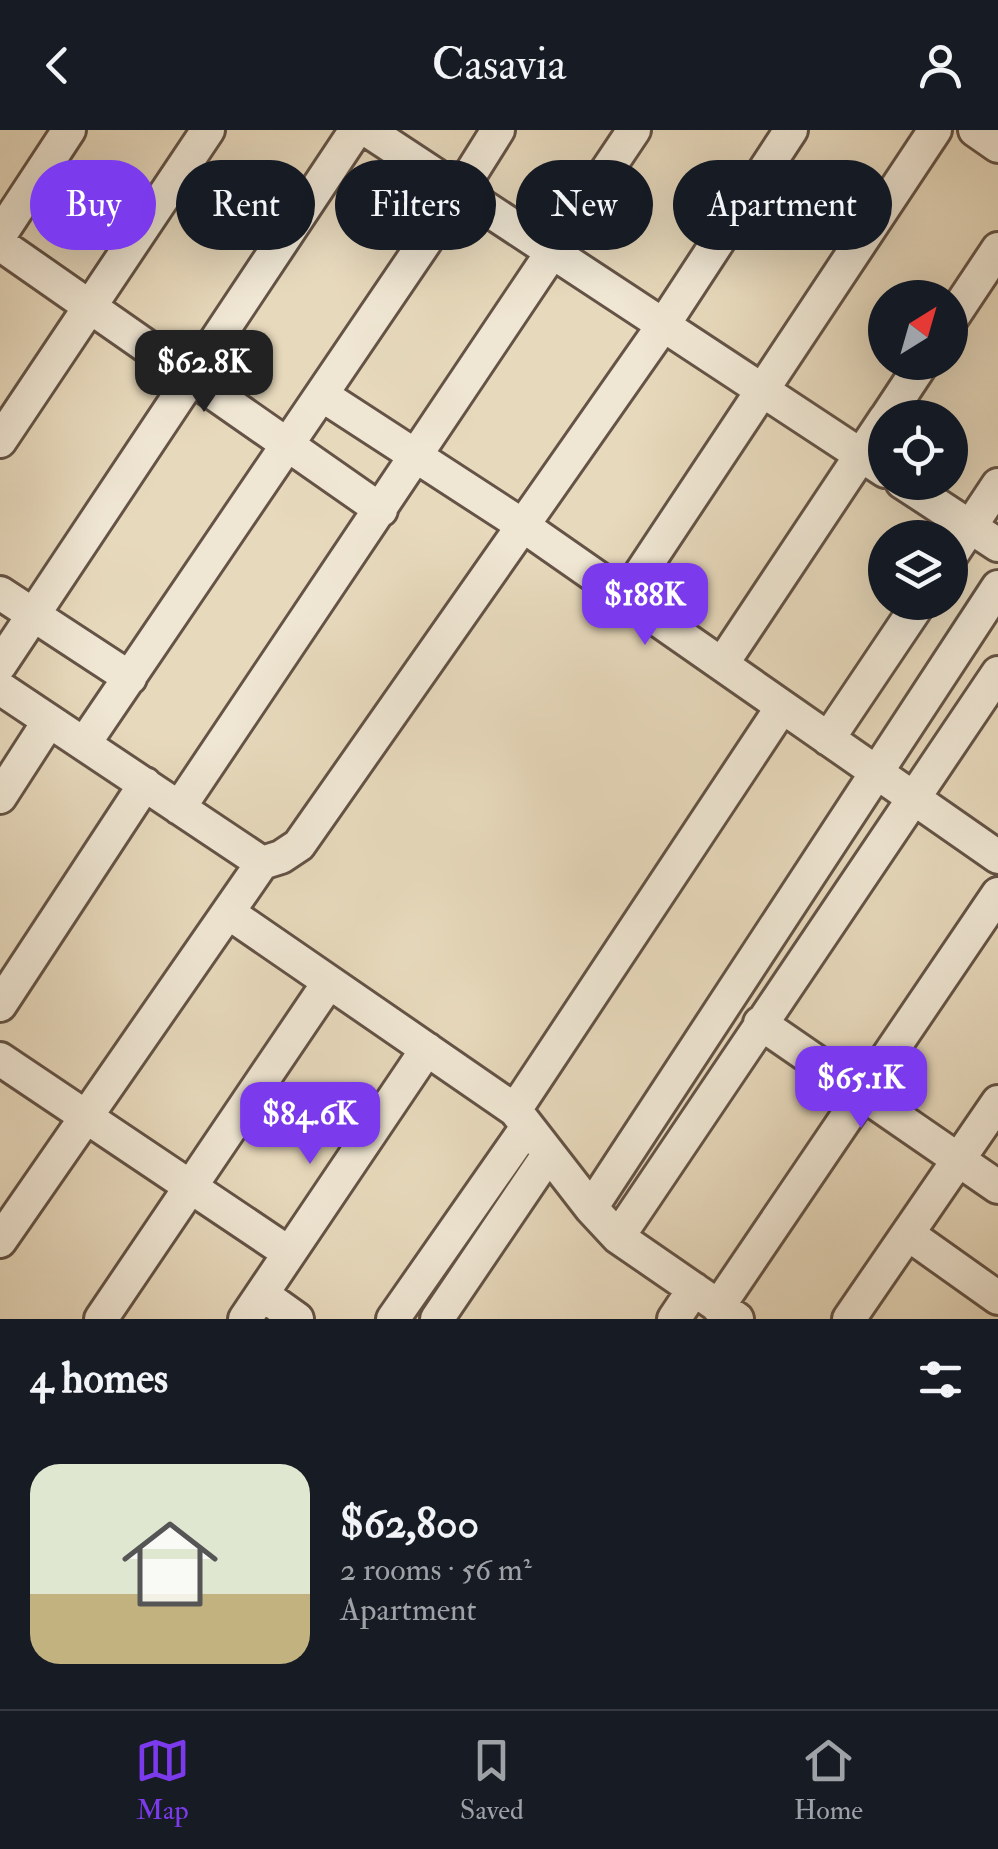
<!DOCTYPE html>
<html lang="en">
<head>
<meta charset="utf-8">
<style>
	:root { --surface:#171b24; --page:#242831; --text:#f1f3f6; --muted:#9ea1a6; --line:#363941; --accent:#7c3aed }
	body { margin:0; font-family:"IM FELL Double Pica",serif; background:var(--page); color:var(--text); height:100vh; display:flex; flex-direction:column; font-size:38px; white-space:nowrap }
	* { box-sizing:border-box; margin:0 }
	p { font-size:32px; color:var(--muted) }
	.icon { flex:none; width:55px; height:55px; fill:none; stroke:currentColor; stroke-width:2; stroke-linecap:round; stroke-linejoin:round }
	.map { position:relative; height:1189px; overflow:hidden }
	.side { display:flex; flex-direction:column; background:var(--surface); flex:1 }
	.side>* { flex:none }
	.top-card { position:absolute; left:30px; top:30px; width:940px; height:90px; display:flex; gap:20px }
	.needle { width:65px; rotate:37deg }
	.tools { position:absolute; left:868px; top:150px; display:grid; gap:20px }
	.tools a { display:grid; place-items:center; width:100px; height:100px; border-radius:50%; background:var(--surface); box-shadow:0 10px 40px #0002; font-size:50px }
	.price { position:absolute; translate:-50% -85px; padding:0 22px; border-radius:20px; background:var(--accent); color:#fff; font-size:32px; line-height:65px; filter:drop-shadow(0 2px 5px #0008) }
	.price::after { content:''; position:absolute; left:50%; top:60px; width:30px; height:22px; margin-left:-15px; background:inherit; clip-path:polygon(0 0,100% 0,50% 100%) }
	.price.selected { background:#222; color:#fff }
	ul { padding:0; list-style:none }
	li { display:flex; align-items:center; gap:30px; height:250px; padding:0 30px }
	li span { display:grid; place-items:center; flex:none; width:280px; height:200px; border-radius:30px; color:#555 }
	li>.icon { margin-inline-start:auto }
	span .icon { width:120px; height:120px; fill:#fffc; stroke-width:1 }
	li b { font-size:42px }
	h2 { display:flex; justify-content:space-between; align-items:center; height:120px; padding:0 30px; font-size:42px }
	.chip { padding:0 35px; border-radius:45px; background:var(--surface); box-shadow:0 10px 40px #0002; font-size:35px; line-height:90px }
	.chip.selected { background:var(--accent); color:#fff }
	header { display:flex; justify-content:space-between; align-items:center; height:130px; padding:0 30px; background:var(--surface); font-size:45px; font-weight:600 }
	.dock { display:flex; justify-content:space-around; align-items:center; height:140px; border-top:2px solid var(--line); background:var(--surface); font-size:28px; color:var(--muted) }
	.dock a { display:grid; justify-items:center; gap:5px }
	.dock .selected { color:var(--accent) }
	.map>svg:first-child { display:block }
	.lines { fill:none; stroke-linecap:round; stroke-linejoin:round }
	.minor-casing { stroke:#645346; stroke-width:38 }
	.minor { stroke:#efe6d3; stroke-width:32 }
</style>
</head>
<body>
<header><svg class="icon" aria-label="back" viewBox="0 0 24 24"><path d="M15 5l-7 7 7 7"/></svg>Casavia<svg class="icon" aria-label="person" viewBox="0 0 24 24"><circle cx="12" cy="8" r="4"/><path d="M4 21q1-7 8-7t8 7"/></svg></header>
<div class="map">
<svg width="998" height="1189" viewBox="0 0 998 1189">
	<rect width="100%" height="100%" fill="#e7d9bc"/>
	<filter id="stains"><feTurbulence type="fractalNoise" baseFrequency=".002" numOctaves="4"/><feColorMatrix values="0 0 0 0 .2 0 0 0 0 .09 0 0 0 0 .02 0 0 0 .5 -.17"/></filter>
	<radialGradient id="worn" r=".72"><stop offset=".6" stop-color="#630" stop-opacity="0"/><stop offset="1" stop-color="#630" stop-opacity=".3"/></radialGradient>
	<g class="lines">
		<defs>
			<path id="minor" d="M367 0 885 341
				M975 0 998 16
				M0 105 69 0
				M0 114 381 380
				M950 191 998 119
				M322 265 522 395 998 727
				M886 288 923 232
				M0 311 208 0
				M902 352 998 415
				M950 427 998 355
				M0 463 130 548
				M625 467 935 0
				M722 534 885 289
				M0 535 356 0
				M0 558 262 733
				M828 609 920 472
				M84 614 461 59 498 0
				M0 667 49 591
				M179 678 634 0
				M229 783 515 980 591 1078 618 1107 737 1189
				M0 875 145 654
				M760 893 998 1057
				M0 929 289 1123
				M515 980 782 577
				M591 1078 998 457
				M908 1104 998 1168
				M618 1107 998 543
				M0 1111 262 733 281 727 299 715 664 194 791 0
				M262 1164 297 1189
				M718 1177 998 764
				M101 1189 329 852
				M245 1189 427 919
				M393 1189 527 997
				M437 1189 548 1025
				M674 1189 694 1159
				M849 1189 998 972"/>
		</defs>
		<use href="#minor" class="minor-casing"/>
		<use href="#minor" class="minor"/>
	</g>
	<rect width="100%" height="100%" filter="url(#stains)"/>
	<rect width="100%" height="100%" fill="url(#worn)"/>
</svg>
<div class="tools">
<a><svg class="needle" viewBox="-14 -14 28 28"><path d="M0-13l5 13h-10z" fill="#e53935"/><path d="M0 13l5-13h-10z" fill="#9ea1a6"/></svg></a>
<a><svg class="icon" aria-label="locate" viewBox="0 0 24 24"><circle cx="12" cy="12" r="6"/><path d="M12 2v4M12 18v4M2 12h4M18 12h4"/></svg></a>
<a><svg class="icon" aria-label="layers" viewBox="0 0 24 24"><path d="M12 4l9 5-9 5-9-5zM3 14l9 5 9-5"/></svg></a>
</div>
<b class="price selected" style="left:204px;top:285px">$62.8K</b>
<b class="price" style="left:645px;top:518px">$188K</b>
<b class="price" style="left:861px;top:1001px">$65.1K</b>
<b class="price" style="left:310px;top:1037px">$84.6K</b>
<div class="top-card">
<a class="chip selected">Buy</a>
<a class="chip">Rent</a>
<a class="chip">Filters</a>
<a class="chip">New</a>
<a class="chip">Apartment</a>
</div>
</div>
<section class="side">
<h2>4 homes<svg class="icon" aria-label="filters" viewBox="0 0 24 24"><path d="M4 7h16M4 17h16"/><circle cx="9" cy="7" r="2"/><circle cx="15" cy="17" r="2"/></svg></h2>
<ul>
<li><span style="background:linear-gradient(#dfe7d0 65%,#c2b280 0)"><svg class="icon" aria-label="home" viewBox="0 0 24 24"><path d="M3 11l9-7 9 7M6 9v11h12V9"/></svg></span><div><b>$62,800</b><p>2 rooms · 56 m²</p><p>Apartment</p></div></li>
</ul>
</section>
<nav class="dock">
<a class="selected"><svg class="icon" aria-label="map" viewBox="0 0 24 24"><path d="M3 6l6-2 6 2 6-2v14l-6 2-6-2-6 2zM9 4v14M15 6v14"/></svg>Map</a>
<a><svg class="icon" aria-label="saved" viewBox="0 0 24 24"><path d="M7 4h10v16l-5-4-5 4z"/></svg>Saved</a>
<a><svg class="icon" aria-label="home" viewBox="0 0 24 24"><path d="M3 11l9-7 9 7M6 9v11h12V9"/></svg>Home</a>
</nav>
</body>
</html>
